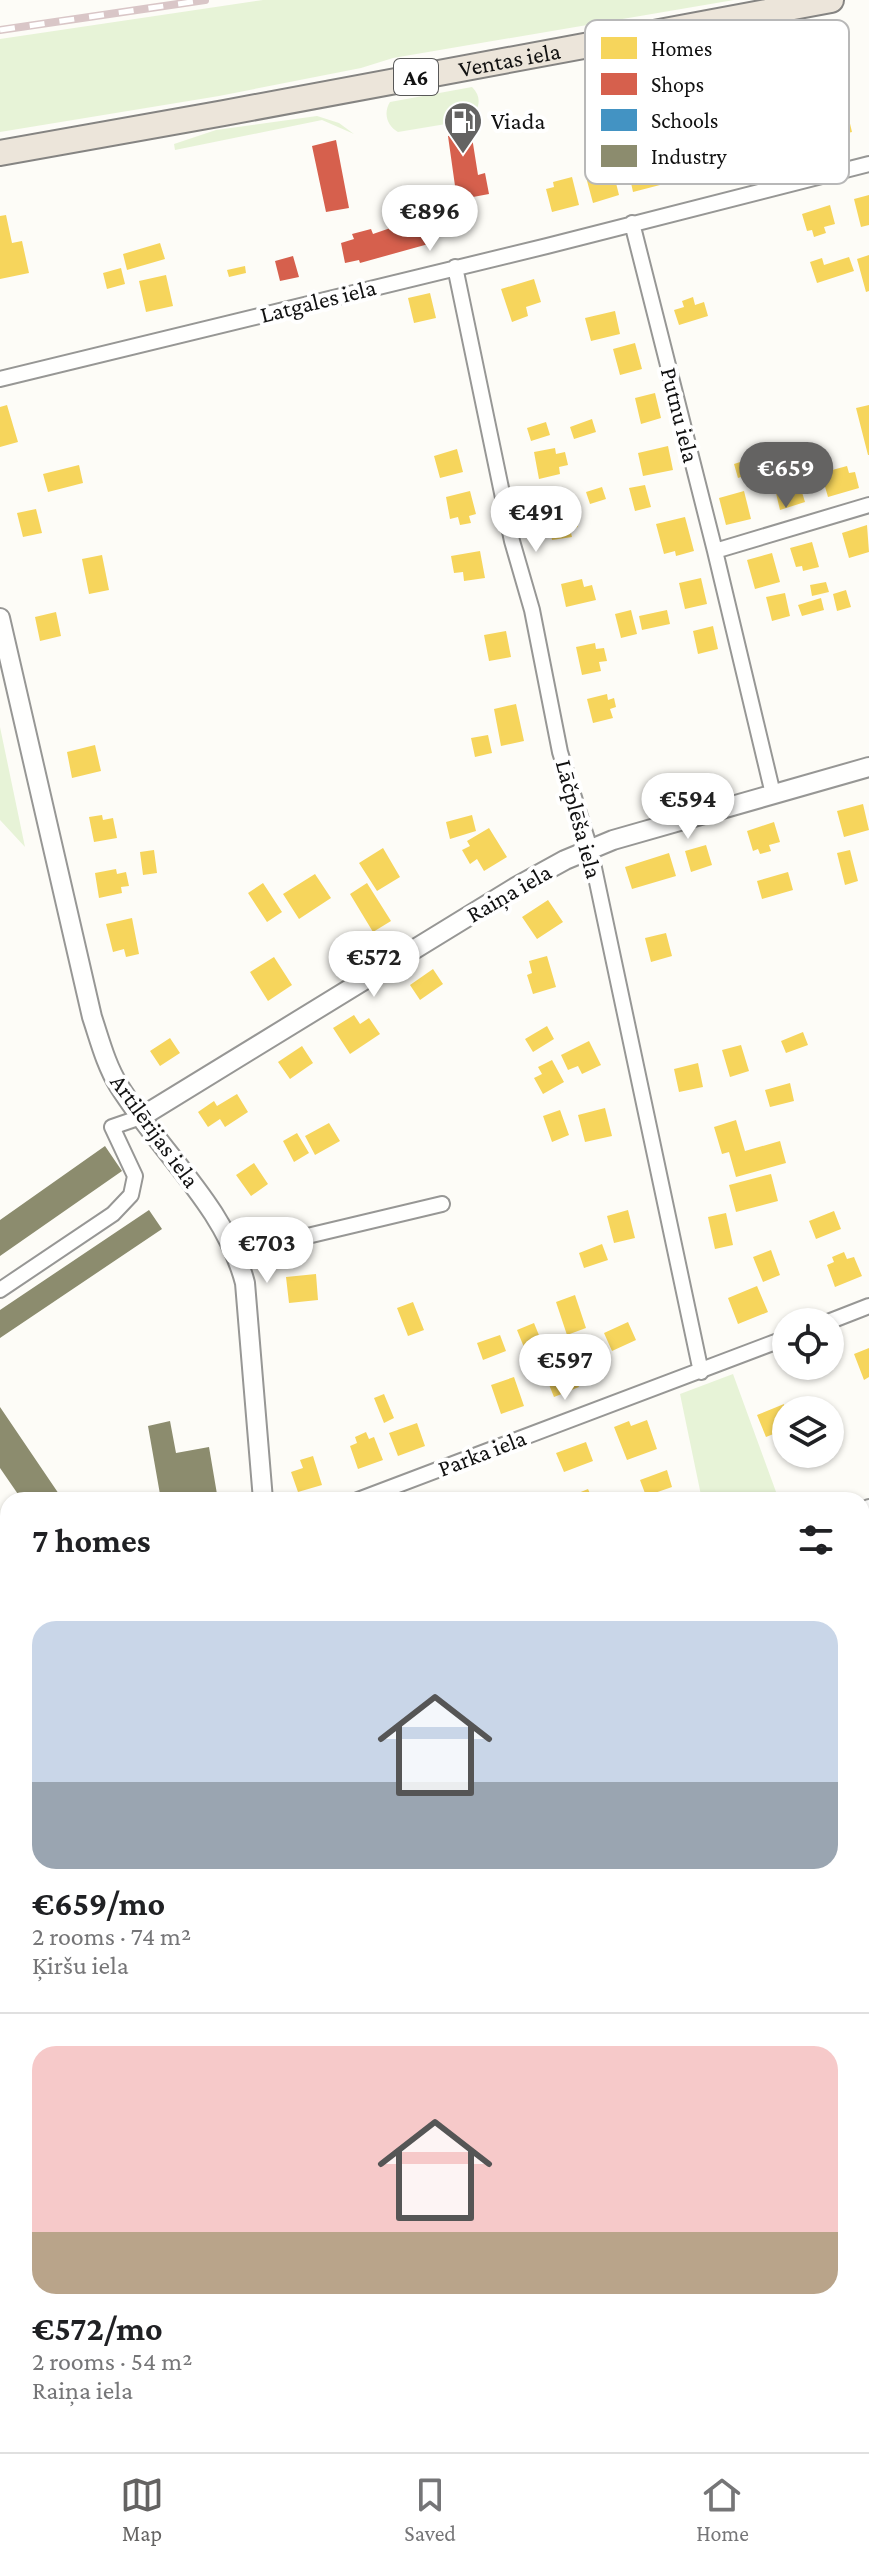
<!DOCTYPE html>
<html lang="en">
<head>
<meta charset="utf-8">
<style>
	:root { --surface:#fff; --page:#f6f6f6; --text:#202124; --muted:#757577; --line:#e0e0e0; --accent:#646362 }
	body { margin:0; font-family:"Crimson Pro",serif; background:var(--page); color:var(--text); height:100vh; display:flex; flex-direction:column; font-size:30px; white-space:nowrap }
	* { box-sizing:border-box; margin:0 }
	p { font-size:26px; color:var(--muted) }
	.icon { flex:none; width:44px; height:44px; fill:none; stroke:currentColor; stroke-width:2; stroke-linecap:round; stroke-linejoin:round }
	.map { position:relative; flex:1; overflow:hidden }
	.side { position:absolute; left:0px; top:1492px; width:870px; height:960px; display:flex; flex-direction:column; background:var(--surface); border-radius:24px 24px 0 0; box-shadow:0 2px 6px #0004 }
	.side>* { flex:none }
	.controls { position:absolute; left:772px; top:1308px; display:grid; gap:16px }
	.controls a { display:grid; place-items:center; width:72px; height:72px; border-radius:50%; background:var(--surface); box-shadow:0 2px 6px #0004; font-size:40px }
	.price { position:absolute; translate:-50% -68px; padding:0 18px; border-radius:28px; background:#fff; color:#222; font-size:26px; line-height:52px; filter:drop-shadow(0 2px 4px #0008) }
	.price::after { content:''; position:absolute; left:50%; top:48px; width:24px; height:18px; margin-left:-12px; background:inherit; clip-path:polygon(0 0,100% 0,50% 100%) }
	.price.selected { background:var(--accent); color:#fff }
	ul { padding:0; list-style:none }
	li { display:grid; align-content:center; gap:16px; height:424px; padding:0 32px }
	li+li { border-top:2px solid var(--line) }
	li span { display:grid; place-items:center; height:248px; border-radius:24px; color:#555 }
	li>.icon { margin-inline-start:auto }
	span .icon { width:144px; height:144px; fill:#fffc; stroke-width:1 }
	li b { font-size:34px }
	h2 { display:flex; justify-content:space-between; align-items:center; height:96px; padding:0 32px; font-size:34px }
	.tabs { display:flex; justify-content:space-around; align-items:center; height:112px; border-top:2px solid var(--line); background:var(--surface); font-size:22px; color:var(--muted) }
	.tabs a { display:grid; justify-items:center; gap:4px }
	.tabs .selected { color:var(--accent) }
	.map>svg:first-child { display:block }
	.green { fill:#e7f3d7 }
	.forest { fill:#d8eac5 }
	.pitch { fill:#f0f6e1 }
	.homes { fill:#f6d55c }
	.shops { fill:#d6604d }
	.schools { fill:#4393c3 }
	.industry { fill:#8c8c6e }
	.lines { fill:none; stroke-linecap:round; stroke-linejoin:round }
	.minor-casing { stroke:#979795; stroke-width:18 }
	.tertiary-casing { stroke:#979795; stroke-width:22 }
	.secondary-casing { stroke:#8e8d8b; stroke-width:24 }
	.trunk-casing { stroke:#858482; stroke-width:28 }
	.minor { stroke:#fffffe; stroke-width:14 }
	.tertiary { stroke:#fffffe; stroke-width:18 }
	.secondary { stroke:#f6f4eb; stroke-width:20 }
	.trunk { stroke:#ece5da; stroke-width:24 }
	.rail-casing { stroke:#d9c6c7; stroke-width:8 }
	.rail { stroke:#fff; stroke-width:5; stroke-dasharray:15; stroke-linecap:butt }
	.labels { text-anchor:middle; stroke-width:8; stroke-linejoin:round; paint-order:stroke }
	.shield { fill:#fff; stroke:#585858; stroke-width:2 }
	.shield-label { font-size:22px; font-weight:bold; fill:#111 }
	.street-label { font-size:24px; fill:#111; stroke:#fff }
	.poi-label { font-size:24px; fill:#111; stroke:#fff; text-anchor:start }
	.key { fill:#fff; stroke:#b8b8b8; stroke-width:2 }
	.key-label { font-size:22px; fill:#111 }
</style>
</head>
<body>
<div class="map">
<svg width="869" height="2452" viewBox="0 0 869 2452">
	<rect width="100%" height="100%" fill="#fdfcf7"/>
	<path class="green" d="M263 0H734L393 58 361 68 219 96 0 132V39Z
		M472 87C483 98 479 109 470 120L398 132C387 126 383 113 390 102Z
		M317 116 339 123 354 134 322 120 175 150 174 144 216 130Z
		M0 727 25 847 0 820Z
		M733 1374 779 1500H702L680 1394Z
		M8 1975V2084L0 2090V1980Z
		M0 2271H8V2444H11L10 2452H0Z
		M869 2317V2408L862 2409V2325Z
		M214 2444H743L742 2452H215Z"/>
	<path class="forest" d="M0 1858 8 1869V1975L0 1980Z
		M8 2084V2224H0V2090Z"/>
	<path class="pitch" d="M869 1750V1933L862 1936V1752Z"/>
	<path class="homes" d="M847 111 852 132 827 138 822 118Z
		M652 155 660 185 633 192 628 169 636 167 633 159Z
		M605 172 606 178 614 175 619 195 593 203 586 177Z
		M572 177 579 205 552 212 546 189 554 187 553 182Z
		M869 195V225L861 227 854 199Z
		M830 205 835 224 824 227 826 233 814 237 812 230 807 231 802 214Z
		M6 215 12 243 22 241 29 273 0 279V216Z
		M160 243 165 259 127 270 123 254Z
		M869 255V291L866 292 857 259Z
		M849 257 854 271 817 283 810 262 822 258 824 265Z
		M245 266 246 273 229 277 227 270Z
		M121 268 125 284 107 289 103 273Z
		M166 275 173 306 146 312 139 281Z
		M534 279 541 302 526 307 528 316 512 322 501 289Z
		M430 293 436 318 414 323 408 298Z
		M693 297 695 305 704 302 708 316 679 325 674 310 684 307 682 301Z
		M615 311 620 334 591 341 585 318Z
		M635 343 642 369 620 375 613 349Z
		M655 393 661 418 641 424 635 398Z
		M7 405 18 442 0 447V407Z
		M869 405V455H868L856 408Z
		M592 419 596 432 574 439 570 427Z
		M546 422 550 435 531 441 527 428Z
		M668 446 673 470 643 476 638 453Z
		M555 448 556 454 565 452 568 465 559 467 560 474 539 479 534 452Z
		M457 449 463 472 440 478 434 456Z
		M777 450 781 464 738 478 734 464Z
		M79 465 83 483 48 492 43 474Z
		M847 466 849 473 855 472 859 488 828 497 821 473Z
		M797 476 805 502 780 510 775 489 782 488 780 481Z
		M645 485 651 507 635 511 629 488Z
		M602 487 606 499 590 504 586 492Z
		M470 491 476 514 469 516 471 523 460 525 458 517 450 519 446 497Z
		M744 491 751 519 726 525 719 498Z
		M36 509 42 533 23 537 17 513Z
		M570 511 571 518 577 517 578 527 570 529 572 537 552 540 548 514Z
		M685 517 694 551 676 556 675 551 664 554 656 524Z
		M867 525 869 552 849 558 842 533Z
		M812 542 819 567 803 571 802 566 796 567 790 548Z
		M480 551 485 578 464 581 463 572 454 573 451 556Z
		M772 553 780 582 755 589 747 560Z
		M102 555 109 590 89 594 82 559Z
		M701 578 707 604 685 609 679 583Z
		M582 579 584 587 592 585 596 600 566 607 561 584Z
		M826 582 829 592 812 596 810 585Z
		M846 590 851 607 837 611 833 594Z
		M785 593 790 616 772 621 766 597Z
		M821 598 824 610 802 616 798 605Z
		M631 610 637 634 621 638 615 614Z
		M667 610 670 624 642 630 639 616Z
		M56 612 61 636 40 641 35 617Z
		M713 626 718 649 698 654 693 631Z
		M506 631 511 657 489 661 484 635Z
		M595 643 596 649 604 648 607 661 599 662 601 671 582 675 576 647Z
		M607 694 608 700 614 698 616 707 610 709 613 718 593 723 587 699Z
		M516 704 524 741 501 746 494 709Z
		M488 735 492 753 475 757 471 738Z
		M95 745 101 771 72 778 67 752Z
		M863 804 869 830 844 837 837 811Z
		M102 815 103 820 113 818 117 838 94 842 89 817Z
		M472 815 476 831 450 839 446 822Z
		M774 822 780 842 769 845 771 851 760 854 758 849 753 851 747 831Z
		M489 828 507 857 484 871 477 859 470 864 462 850 470 846 467 841Z
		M706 845 712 865 691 872 685 851Z
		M383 848 400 877 377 891 359 863Z
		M154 850 157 873 143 875 140 852Z
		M850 850 858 881 845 885 837 853Z
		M669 853 676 876 632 889 625 867Z
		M116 869 117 874 126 872 129 886 121 887 122 893 99 898 95 873Z
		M788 872 793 890 762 899 757 881Z
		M315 874 331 898 299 919 283 894Z
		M263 883 282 912 267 922 248 893Z
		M367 883 391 921 373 932 350 894Z
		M548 900 563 922 537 939 522 917Z
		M132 918 139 954 126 957 124 949 113 952 106 924Z
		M666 933 672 956 651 962 645 938Z
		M547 956 556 987 533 994 527 975 532 973 529 961Z
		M274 957 292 985 268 1001 250 972Z
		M433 969 443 984 420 1000 410 985Z
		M354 1015 360 1024 369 1018 380 1034 350 1054 333 1028Z
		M547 1026 554 1039 533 1052 525 1039Z
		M803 1032 808 1045 786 1053 781 1041Z
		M170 1038 180 1053 160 1066 150 1051Z
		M589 1041 601 1065 582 1074 578 1066 568 1070 561 1055Z
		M741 1045 749 1071 730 1077 722 1050Z
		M302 1046 313 1063 290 1079 278 1062Z
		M552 1060 564 1082 543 1094 534 1078 542 1074 538 1067Z
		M698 1063 703 1087 679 1092 674 1069Z
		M790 1083 794 1101 770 1107 765 1090Z
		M237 1094 248 1112 225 1127 220 1119 208 1127 198 1112 214 1101 217 1106Z
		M605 1108 612 1136 585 1142 578 1115Z
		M560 1110 569 1135 552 1142 543 1116Z
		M736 1120 745 1151 780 1141 786 1163 736 1177 729 1152 722 1154 714 1127Z
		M329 1123 340 1141 315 1155 305 1136Z
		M297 1133 309 1153 294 1162 283 1141Z
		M254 1163 268 1184 251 1196 236 1175Z
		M771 1174 778 1201 736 1212 729 1185Z
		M628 1210 635 1238 614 1243 607 1216Z
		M834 1211 841 1229 816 1239 809 1221Z
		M726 1213 733 1245 715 1249 708 1217Z
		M602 1244 608 1260 584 1268 579 1253Z
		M771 1250 780 1275 763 1282 753 1257Z
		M844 1252 847 1259 854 1257 862 1276 835 1287 827 1265 834 1262 832 1257Z
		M316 1274 318 1300 289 1303 286 1277Z
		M757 1286 768 1312 738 1324 728 1298Z
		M575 1295 586 1328 567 1335 556 1302Z
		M413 1302 424 1330 408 1336 397 1308Z
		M628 1322 636 1340 612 1351 604 1333Z
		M534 1323 547 1355 530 1362 517 1330Z
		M500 1335 506 1351 483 1360 477 1343Z
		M590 1340 602 1371 588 1376 576 1345Z
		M869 1348V1377L864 1380 854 1354Z
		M561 1363 564 1371 571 1368 579 1387 554 1397 546 1377 555 1373 552 1367Z
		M514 1377 524 1406 501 1414 491 1385Z
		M384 1394 394 1418 384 1423 374 1398Z
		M784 1404 786 1429 766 1437 757 1415Z
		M647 1420 657 1449 627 1460 614 1427 629 1421 631 1426Z
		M417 1423 425 1446 398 1456 389 1433Z
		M366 1432 369 1439 374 1437 383 1460 358 1469 350 1446 357 1443 355 1437Z
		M586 1442 593 1461 564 1472 556 1453Z
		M313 1456 322 1485 298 1492 291 1472 303 1468 300 1460Z
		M667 1470 672 1487 646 1496 640 1480Z
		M588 1489 593 1500H573L571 1496Z
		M862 1672 869 1691V1698L862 1700Z
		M862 2141H869V2168H862Z
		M751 2444H769V2452H751Z"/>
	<path class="shops" d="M471 131 478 175 485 173 489 194 457 200 448 136Z
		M336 140 349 208 326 212 312 146Z
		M427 221 432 243 360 263 359 260 345 263 341 243 354 239 352 234 371 229 373 234 402 224V227Z
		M293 256 299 277 280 281 275 261Z"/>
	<path class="schools" d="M869 1959V1991L862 1994V1962Z
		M867 2042 869 2068 862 2070V2044Z"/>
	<path class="industry" d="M105 1146 122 1171 0 1256V1220Z
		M149 1210 162 1229 0 1338V1310Z
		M0 1407 63 1500H22L0 1468Z
		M170 1421 176 1453 209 1447 218 1500H161L148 1426Z"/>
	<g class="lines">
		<defs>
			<path id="minor" d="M632 223 715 551 773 794
				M455 267 512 541 532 610 560 752 590 849 701 1372
				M0 379 547 246 869 164
				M715 551 869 505
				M240 1264 299 1238 442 1204
				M0 1290 113 1214 131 1195 135 1176 112 1127 141 1117
				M828 1322 869 1306
				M358 1500 786 1338
				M862 1510 869 1507
				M862 2420H869
				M210 2444 211 2452
				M820 2452 825 2444"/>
			<path id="tertiary" d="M0 618 92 1017C100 1041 106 1065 119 1086 161 1153 225 1206 245 1283L263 1500
				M141 1117 516 887 565 860 613 840 869 767
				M862 1720 869 1717"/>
			<path id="secondary" d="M0 2249H8
				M862 2250H869"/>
			<g id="trunk">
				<path id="s1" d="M0 153 224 113 831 0"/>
			</g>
		</defs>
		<use href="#minor" class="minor-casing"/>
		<use href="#tertiary" class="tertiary-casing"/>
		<use href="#secondary" class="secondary-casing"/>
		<use href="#trunk" class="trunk-casing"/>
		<use href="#minor" class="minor"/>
		<use href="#tertiary" class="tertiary"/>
		<use href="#secondary" class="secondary"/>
		<use href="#trunk" class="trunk"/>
		<defs>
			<path id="rail" d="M0 30 205 0"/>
		</defs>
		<use href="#rail" class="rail-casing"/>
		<use href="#rail" class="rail"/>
	</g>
	<defs>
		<symbol id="fuel-pin" viewBox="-11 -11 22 30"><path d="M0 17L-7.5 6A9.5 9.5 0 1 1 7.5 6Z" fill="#646362" stroke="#fff"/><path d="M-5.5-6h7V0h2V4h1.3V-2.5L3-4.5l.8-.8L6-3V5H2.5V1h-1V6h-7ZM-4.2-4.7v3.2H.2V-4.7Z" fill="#fff"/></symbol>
	</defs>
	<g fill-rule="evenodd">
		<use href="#fuel-pin" x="441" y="99" width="44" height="60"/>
	</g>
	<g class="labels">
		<rect class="shield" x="394" y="59" width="44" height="36" rx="6"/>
		<g class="shield-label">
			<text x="416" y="85">A6</text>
		</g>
		<g class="street-label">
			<text dy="8" stroke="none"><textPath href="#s1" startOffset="518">Ventas iela</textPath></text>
			<text transform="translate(318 301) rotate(-14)" y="8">Latgales iela</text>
			<text transform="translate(680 415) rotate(76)" y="8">Putnu iela</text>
			<text transform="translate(579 819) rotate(75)" y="8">Lāčplēša iela</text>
			<text transform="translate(509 893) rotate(-30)" y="8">Raiņa iela</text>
			<text transform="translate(155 1131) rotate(54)" y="8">Artilērijas iela</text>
			<text transform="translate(482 1453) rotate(-21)" y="8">Parka iela</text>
		</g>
		<g class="poi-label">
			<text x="491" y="129">Viada</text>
		</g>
	</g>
	<rect x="585" y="20" width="264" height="164" rx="12" class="key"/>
	<rect x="601" y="37" width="36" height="22" fill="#f6d55c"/>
	<rect x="601" y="73" width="36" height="22" fill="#d6604d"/>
	<rect x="601" y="109" width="36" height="22" fill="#4393c3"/>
	<rect x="601" y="145" width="36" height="22" fill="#8c8c6e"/>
	<g class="key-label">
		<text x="651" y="56">Homes</text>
		<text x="651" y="92">Shops</text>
		<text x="651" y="128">Schools</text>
		<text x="651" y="164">Industry</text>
	</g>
</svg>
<div class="controls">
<a><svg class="icon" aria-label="locate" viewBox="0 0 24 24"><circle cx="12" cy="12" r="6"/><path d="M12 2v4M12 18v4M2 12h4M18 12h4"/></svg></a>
<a><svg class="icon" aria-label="layers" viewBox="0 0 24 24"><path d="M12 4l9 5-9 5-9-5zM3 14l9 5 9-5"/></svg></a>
</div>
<b class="price" style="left:430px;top:253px">€896</b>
<b class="price selected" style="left:786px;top:510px">€659</b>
<b class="price" style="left:536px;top:554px">€491</b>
<b class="price" style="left:688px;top:841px">€594</b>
<b class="price" style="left:374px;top:999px">€572</b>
<b class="price" style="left:267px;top:1285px">€703</b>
<b class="price" style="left:565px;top:1402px">€597</b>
<section class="side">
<h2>7 homes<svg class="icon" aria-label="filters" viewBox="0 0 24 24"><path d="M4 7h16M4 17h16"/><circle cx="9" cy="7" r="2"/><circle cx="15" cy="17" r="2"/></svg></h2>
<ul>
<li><span style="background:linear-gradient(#c9d6e8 65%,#9aa5b1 0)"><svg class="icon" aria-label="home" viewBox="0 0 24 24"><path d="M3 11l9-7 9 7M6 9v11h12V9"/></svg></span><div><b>€659/mo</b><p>2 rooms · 74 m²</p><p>Ķiršu iela</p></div></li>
<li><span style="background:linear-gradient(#f6c9c9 75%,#b9a48a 0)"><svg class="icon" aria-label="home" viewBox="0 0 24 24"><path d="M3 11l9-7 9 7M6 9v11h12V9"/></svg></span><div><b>€572/mo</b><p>2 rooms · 54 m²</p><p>Raiņa iela</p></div></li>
</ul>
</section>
</div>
<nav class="tabs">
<a class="selected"><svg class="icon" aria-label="map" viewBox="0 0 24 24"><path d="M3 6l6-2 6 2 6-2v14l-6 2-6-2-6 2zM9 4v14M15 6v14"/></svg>Map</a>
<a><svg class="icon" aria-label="saved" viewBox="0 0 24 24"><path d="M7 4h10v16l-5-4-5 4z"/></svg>Saved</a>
<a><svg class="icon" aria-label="home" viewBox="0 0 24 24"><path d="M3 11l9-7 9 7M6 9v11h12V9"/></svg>Home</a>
</nav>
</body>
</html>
